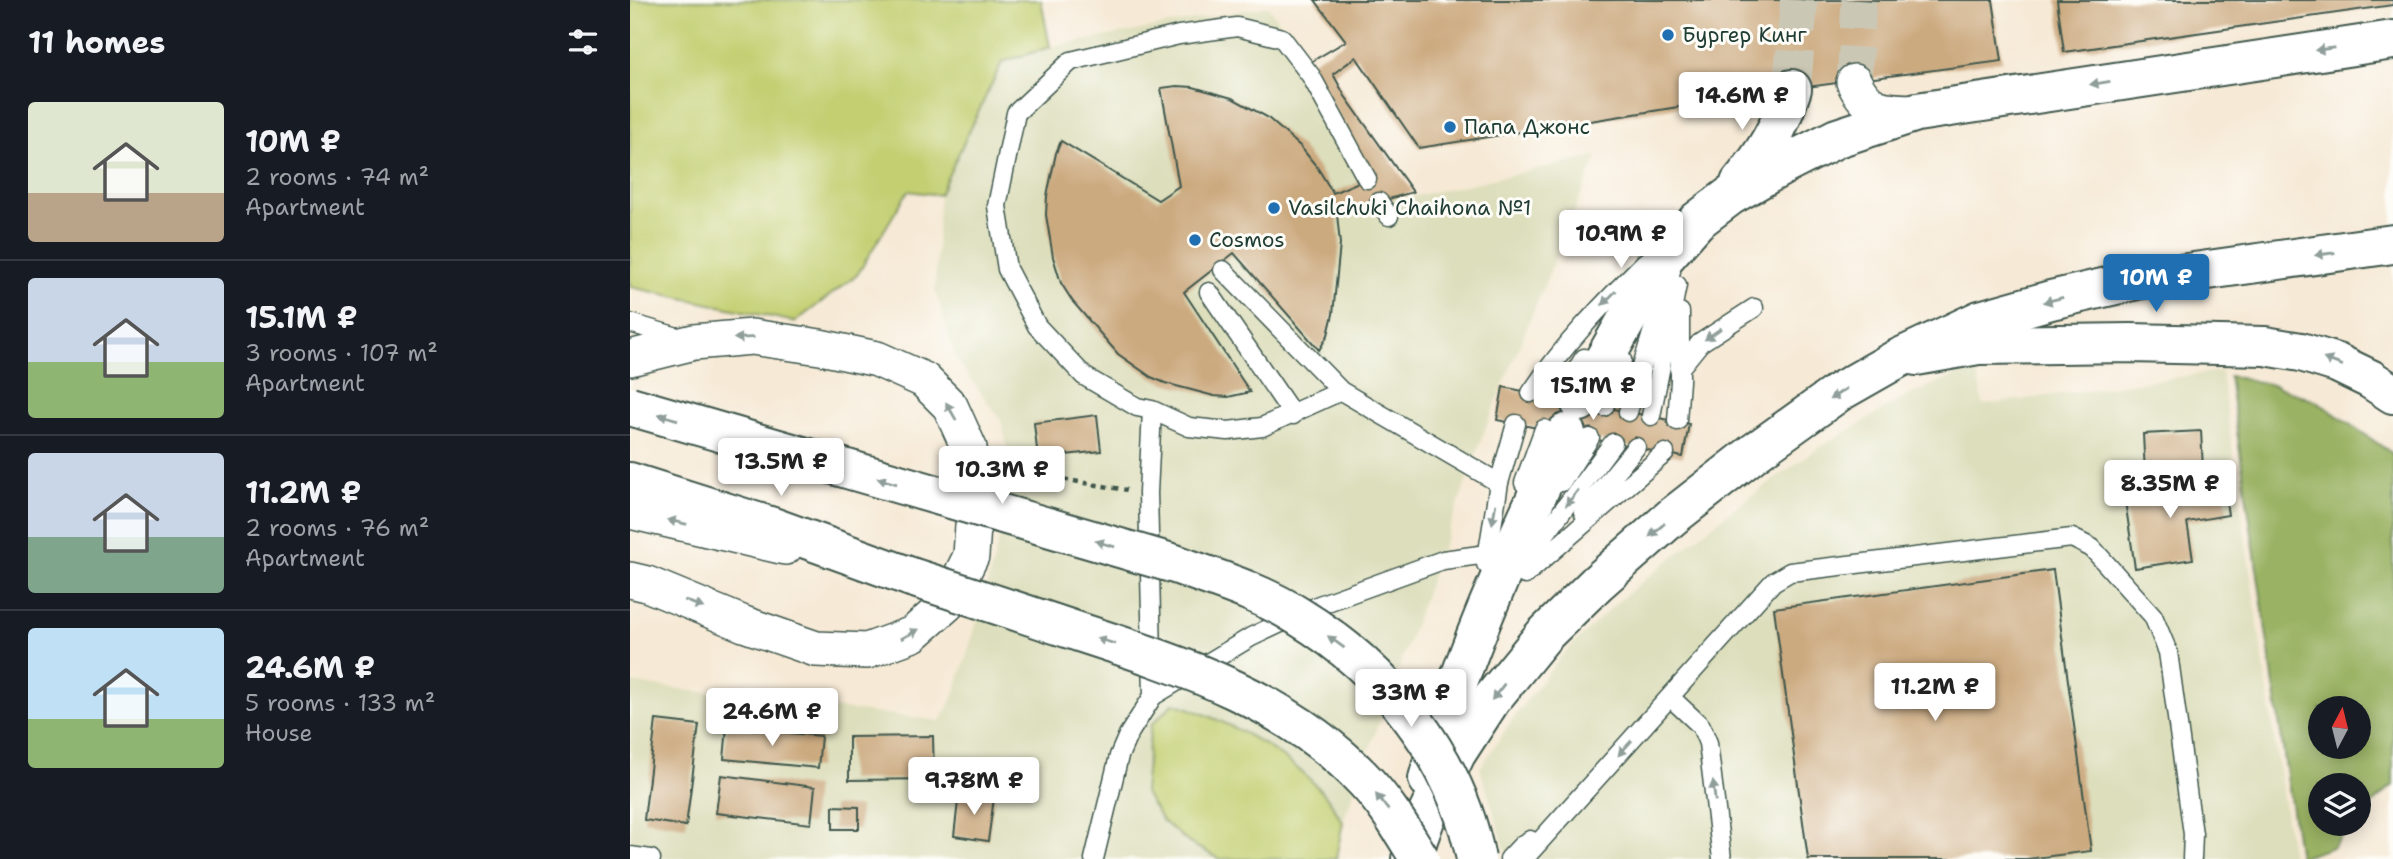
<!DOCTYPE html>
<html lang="en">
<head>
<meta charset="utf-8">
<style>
	:root { --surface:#171b24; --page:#20242c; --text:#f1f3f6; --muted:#9ea1a6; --line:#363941; --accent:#1f6fb2 }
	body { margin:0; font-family:"Shantell Sans",sans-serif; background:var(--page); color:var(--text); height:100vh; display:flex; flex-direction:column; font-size:26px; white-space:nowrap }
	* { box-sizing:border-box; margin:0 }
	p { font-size:23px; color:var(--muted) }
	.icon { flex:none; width:38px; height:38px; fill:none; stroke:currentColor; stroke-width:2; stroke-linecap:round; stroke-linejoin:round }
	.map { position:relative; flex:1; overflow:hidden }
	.sheet { display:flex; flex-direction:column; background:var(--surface); width:630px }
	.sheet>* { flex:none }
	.needle { width:46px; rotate:7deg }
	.tools { position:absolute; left:1678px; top:696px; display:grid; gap:14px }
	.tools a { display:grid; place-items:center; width:63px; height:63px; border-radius:50%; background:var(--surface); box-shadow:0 4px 18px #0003; font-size:35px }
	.price { position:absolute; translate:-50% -60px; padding:0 16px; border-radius:7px; background:#fff; color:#222; font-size:23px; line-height:46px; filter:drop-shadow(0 2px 4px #0008) }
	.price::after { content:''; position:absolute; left:50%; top:42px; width:21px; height:16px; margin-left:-10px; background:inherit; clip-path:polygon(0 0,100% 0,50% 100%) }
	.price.active { background:var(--accent); color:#fff }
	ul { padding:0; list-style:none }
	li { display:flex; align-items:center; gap:21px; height:175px; padding:0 28px }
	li+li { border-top:2px solid var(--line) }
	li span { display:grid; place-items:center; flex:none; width:196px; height:140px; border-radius:7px; color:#555 }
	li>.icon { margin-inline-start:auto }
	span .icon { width:84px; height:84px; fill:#fffc; stroke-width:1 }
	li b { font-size:30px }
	h2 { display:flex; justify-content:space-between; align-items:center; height:84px; padding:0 28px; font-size:30px }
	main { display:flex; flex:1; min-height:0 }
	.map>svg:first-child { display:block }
	.built { fill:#dddebc }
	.green { fill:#c3cf71; stroke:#718652; stroke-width:2 }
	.forest { fill:#9ab263; stroke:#5c784c; stroke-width:2; fill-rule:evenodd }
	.building { fill:#ccaa80 }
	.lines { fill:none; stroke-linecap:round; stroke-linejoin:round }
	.minor-tunnel { stroke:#cbc7b5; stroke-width:35; stroke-dasharray:35 18; stroke-linecap:butt }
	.tertiary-tunnel { stroke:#cbc7b5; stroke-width:38; stroke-dasharray:38 19; stroke-linecap:butt }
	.service-casing { stroke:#3f574c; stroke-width:21 }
	.minor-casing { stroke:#3f574c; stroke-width:38 }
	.tertiary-casing { stroke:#3f574c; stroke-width:42 }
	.primary-casing { stroke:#3f574c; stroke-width:42 }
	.path { stroke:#3f574c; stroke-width:4.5; stroke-dasharray:5 5; stroke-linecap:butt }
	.service { stroke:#fff; stroke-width:18 }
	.minor { stroke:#fff; stroke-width:35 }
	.tertiary { stroke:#fff; stroke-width:38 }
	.primary { stroke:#fff; stroke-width:38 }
	.tertiary-bridge-casing { stroke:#3f574c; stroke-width:42; stroke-linecap:butt }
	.tertiary-bridge { stroke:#fff; stroke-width:38 }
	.oneway { fill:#8f9e9a }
	.poi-dot { fill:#1f6fb2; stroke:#fdfcf7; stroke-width:2.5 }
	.labels { text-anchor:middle; stroke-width:6; stroke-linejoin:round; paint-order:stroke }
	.poi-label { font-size:21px; fill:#1f3d34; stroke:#fdfcf7; text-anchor:start }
</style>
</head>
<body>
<main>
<section class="sheet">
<h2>11 homes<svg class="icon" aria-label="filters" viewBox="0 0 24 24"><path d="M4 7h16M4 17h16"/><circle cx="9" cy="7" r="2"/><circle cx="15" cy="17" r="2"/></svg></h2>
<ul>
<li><span style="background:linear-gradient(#dfe7d0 65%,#b9a48a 0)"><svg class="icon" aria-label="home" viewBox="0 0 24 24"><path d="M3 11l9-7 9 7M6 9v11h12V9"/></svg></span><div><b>10M ₽</b><p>2 rooms · 74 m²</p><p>Apartment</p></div></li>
<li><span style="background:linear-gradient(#c9d6e8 60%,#8fb573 0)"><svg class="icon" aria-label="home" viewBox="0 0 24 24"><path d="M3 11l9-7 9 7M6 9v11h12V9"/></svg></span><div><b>15.1M ₽</b><p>3 rooms · 107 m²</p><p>Apartment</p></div></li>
<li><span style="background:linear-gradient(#c9d6e8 60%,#7fa58c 0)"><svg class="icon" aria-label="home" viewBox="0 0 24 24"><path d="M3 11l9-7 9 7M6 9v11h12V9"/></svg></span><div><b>11.2M ₽</b><p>2 rooms · 76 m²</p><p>Apartment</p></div></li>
<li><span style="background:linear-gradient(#bfe0f5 65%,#8fb573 0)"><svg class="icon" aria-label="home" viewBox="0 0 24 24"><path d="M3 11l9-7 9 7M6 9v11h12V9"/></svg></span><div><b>24.6M ₽</b><p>5 rooms · 133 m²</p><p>House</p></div></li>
</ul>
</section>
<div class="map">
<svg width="1763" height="859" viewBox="0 0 1763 859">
	<rect width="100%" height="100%" fill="#fdfcf7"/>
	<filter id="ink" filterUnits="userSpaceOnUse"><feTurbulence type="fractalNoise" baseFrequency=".0143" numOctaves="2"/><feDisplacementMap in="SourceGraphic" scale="14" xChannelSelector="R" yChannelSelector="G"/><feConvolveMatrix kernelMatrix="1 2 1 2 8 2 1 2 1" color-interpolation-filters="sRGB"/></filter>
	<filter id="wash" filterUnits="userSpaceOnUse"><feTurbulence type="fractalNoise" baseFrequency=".00686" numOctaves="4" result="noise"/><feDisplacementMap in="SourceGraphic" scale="28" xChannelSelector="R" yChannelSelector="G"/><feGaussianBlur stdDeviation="1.57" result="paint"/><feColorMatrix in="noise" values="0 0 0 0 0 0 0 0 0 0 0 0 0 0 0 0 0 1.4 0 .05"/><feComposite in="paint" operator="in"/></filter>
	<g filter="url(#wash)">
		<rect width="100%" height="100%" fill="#f6e9d5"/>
		<path class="built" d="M638 6 772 199 967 156 855 430 713 822 706 859H0V683L311 721 323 698 344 632 385 481 371 420 326 359 305 290 309 195 372 62 420 47Z
			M1346 366 1353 405 1591 371 1662 859H878L850 768 886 714 933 654 986 603 1103 509 1187 449 1275 397Z"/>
		<path class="green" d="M0 0H411L420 47 372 62 309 195 278 191 227 275 165 322 0 287Z
			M544 703C600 722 655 750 695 795 702 803 707 814 713 822L706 859H590L559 843 532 820 514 792 521 725Z"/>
		<path class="forest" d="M1599 376 1643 385 1686 401 1763 454V785L1729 816V786H1690V824H1720L1703 847 1669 858ZM1690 709H1729V747H1690Z"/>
		<g id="blocks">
			<path class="building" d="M685 0H1363L1372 61 1162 89 789 148 726 57 703 74 715 96 783 192 707 214 710 244 703 314 698 335 689 350 604 253 554 292 620 392 598 397 584 396 535 383 521 377 488 354 443 302 431 283 423 257 416 215 417 196 426 153 431 141 528 200 549 186 531 88 547 86 563 87 602 98 637 117 670 146 687 167 703 193 743 176 679 63 716 41Z
				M1427 0H1763V5L1434 52Z
				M873 387 1059 424 1053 457 867 420Z
				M467 415 471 451 408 458 404 423Z
				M1571 431 1573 469 1515 473 1513 434Z
				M1593 479 1598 515 1557 522 1563 559 1505 568 1494 494Z
				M1423 570 1461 851 1397 859H1178L1144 608Z
				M26 720 69 725 56 826 14 820Z
				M97 727 191 736 188 768 94 759Z
				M303 736 304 779 219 780V737Z
				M91 775 185 787 181 824 86 813Z
				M329 793 364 798 358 841 324 836Z
				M203 806 229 807V829H203Z"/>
		</g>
	</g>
	<g filter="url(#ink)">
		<use href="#blocks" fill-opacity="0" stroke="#3f574c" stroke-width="2"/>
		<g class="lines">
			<path class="minor-tunnel" d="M1224 82 1229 0"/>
			<path class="tertiary-tunnel" d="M1162 89 1169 0"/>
			<defs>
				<path id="service" d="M749 202 759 216
					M593 270 711 391 869 483
					M579 292 663 415
					M0 323 54 339
					M1049 369 1070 343 1124 308
					M711 391 632 427 598 431 559 427 522 410 507 407 454 376 407 326 377 269 367 206 386 113 441 61 549 35 607 27 652 38 681 76 737 179
					M901 393C934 344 973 304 1015 262
					M929 398 954 358
					M974 407 992 360
					M522 410 518 493 523 696 621 637 689 605 813 560 857 554
					M998 412 1041 271
					M1021 416 1047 285
					M1047 421 1050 381V312
					M931 482 960 438
					M894 483 914 429
					M953 512 1006 447
					M856 564 869 483 886 424
					M889 569 983 443
					M895 575 1035 453
					M1040 697 1071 726 1078 743 1092 859
					M0 856 21 859
					M464 859 489 756 498 735 523 696
					M879 859 893 844 900 840
					M894 859 1143 582 1160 572 1442 538 1462 548 1523 616 1538 652 1563 834 1562 859"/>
				<path id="minor" d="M1224 82C1238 113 1256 111 1287 112
					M0 358 64 342 122 337 190 347 247 359 294 380 320 406 339 448 345 495 341 556 317 604 283 634 237 651 186 649 114 624 17 584 0 580
					M0 511 155 547"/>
				<path id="tertiary" d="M1110 183C1137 151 1149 129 1162 89
					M1286 356 1348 345 1500 343 1635 346 1671 352 1707 363 1740 379 1763 394
					M950 402 1028 265 1067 221 1100 196 1154 165 1207 138 1287 112 1763 40
					M0 482 143 527 281 577
					M798 779C831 655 882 549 936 433"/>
				<path id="primary" d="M781 859 796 817 826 754 861 700 914 635 967 583 1042 517 1125 452 1209 392 1267 359 1350 320 1421 300 1507 280 1763 244"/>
			</defs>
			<use href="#service" class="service-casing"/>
			<use href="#minor" class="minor-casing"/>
			<use href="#tertiary" class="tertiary-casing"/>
			<use href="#primary" class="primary-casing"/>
			<path class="path" d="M377 473 378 470 497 490"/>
			<use href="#service" class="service"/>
			<use href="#minor" class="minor"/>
			<use href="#tertiary" class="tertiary"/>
			<use href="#primary" class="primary"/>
			<defs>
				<path id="tertiary-bridge" d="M0 406 545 564C586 579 630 592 668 616 755 669 826 756 846 859
					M281 577C338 595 395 614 452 633 554 666 660 701 735 781 757 804 773 832 790 859"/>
			</defs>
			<use href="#tertiary-bridge" class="tertiary-bridge-casing"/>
			<use href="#tertiary-bridge" class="tertiary-bridge"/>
		</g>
		<defs><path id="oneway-solid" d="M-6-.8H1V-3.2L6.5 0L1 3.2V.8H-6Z" transform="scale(1.75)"/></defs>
		<g class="oneway">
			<use href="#oneway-solid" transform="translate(1695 49) rotate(172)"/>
			<use href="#oneway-solid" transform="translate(1470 83) rotate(171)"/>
			<use href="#oneway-solid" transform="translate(1695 254) rotate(172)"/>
			<use href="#oneway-solid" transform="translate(979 298) rotate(135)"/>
			<use href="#oneway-solid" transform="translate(1423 300) rotate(166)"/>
			<use href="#oneway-solid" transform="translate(1083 334) rotate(145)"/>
			<use href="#oneway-solid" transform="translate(114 338) rotate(177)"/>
			<use href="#oneway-solid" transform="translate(1703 362) rotate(-160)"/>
			<use href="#oneway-solid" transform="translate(1208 394) rotate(147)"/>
			<use href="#oneway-solid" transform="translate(321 411) rotate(-120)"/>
			<use href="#oneway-solid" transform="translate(38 417) rotate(-164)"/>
			<use href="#oneway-solid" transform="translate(257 481) rotate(-164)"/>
			<use href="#oneway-solid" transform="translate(942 498) rotate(127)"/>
			<use href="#oneway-solid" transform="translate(864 514) rotate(100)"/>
			<use href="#oneway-solid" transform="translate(47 522) rotate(-167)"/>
			<use href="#oneway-solid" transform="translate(1027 530) rotate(139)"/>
			<use href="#oneway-solid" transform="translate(475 544) rotate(-164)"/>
			<use href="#oneway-solid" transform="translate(64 604) rotate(22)"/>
			<use href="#oneway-solid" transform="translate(280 634) rotate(-28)"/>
			<use href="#oneway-solid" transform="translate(476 641) rotate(-162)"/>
			<use href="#oneway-solid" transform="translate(706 642) rotate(-144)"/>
			<use href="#oneway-solid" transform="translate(868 692) rotate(128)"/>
			<use href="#oneway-solid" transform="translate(995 748) rotate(132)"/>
			<use href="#oneway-solid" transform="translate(1084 791) rotate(-97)"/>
			<use href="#oneway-solid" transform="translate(752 802) rotate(-128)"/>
		</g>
	</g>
	<g class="poi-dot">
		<circle cx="1038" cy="35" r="7"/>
		<circle cx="820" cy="127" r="7"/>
		<circle cx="644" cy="208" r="7"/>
		<circle cx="565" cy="240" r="7"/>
	</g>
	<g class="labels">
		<g class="poi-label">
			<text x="1052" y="42">Бургер Кинг</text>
			<text x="834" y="134">Папа Джонс</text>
			<text x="658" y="215">Vasilchuki Chaihona №1</text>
			<text x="579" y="247">Cosmos</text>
		</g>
	</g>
</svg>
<div class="tools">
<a><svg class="needle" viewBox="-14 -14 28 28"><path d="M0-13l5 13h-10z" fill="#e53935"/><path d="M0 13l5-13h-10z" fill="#9ea1a6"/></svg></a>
<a><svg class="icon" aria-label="layers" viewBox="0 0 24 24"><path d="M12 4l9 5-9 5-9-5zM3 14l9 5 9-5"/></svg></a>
</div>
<b class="price" style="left:1112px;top:132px">14.6M ₽</b>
<b class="price" style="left:991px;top:270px">10.9M ₽</b>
<b class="price active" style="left:1526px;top:314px">10M ₽</b>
<b class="price" style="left:963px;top:422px">15.1M ₽</b>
<b class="price" style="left:151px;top:498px">13.5M ₽</b>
<b class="price" style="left:372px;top:506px">10.3M ₽</b>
<b class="price" style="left:1540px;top:520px">8.35M ₽</b>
<b class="price" style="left:1305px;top:723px">11.2M ₽</b>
<b class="price" style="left:781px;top:729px">33M ₽</b>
<b class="price" style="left:142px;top:748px">24.6M ₽</b>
<b class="price" style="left:344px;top:817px">9.78M ₽</b>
</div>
</main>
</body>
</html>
